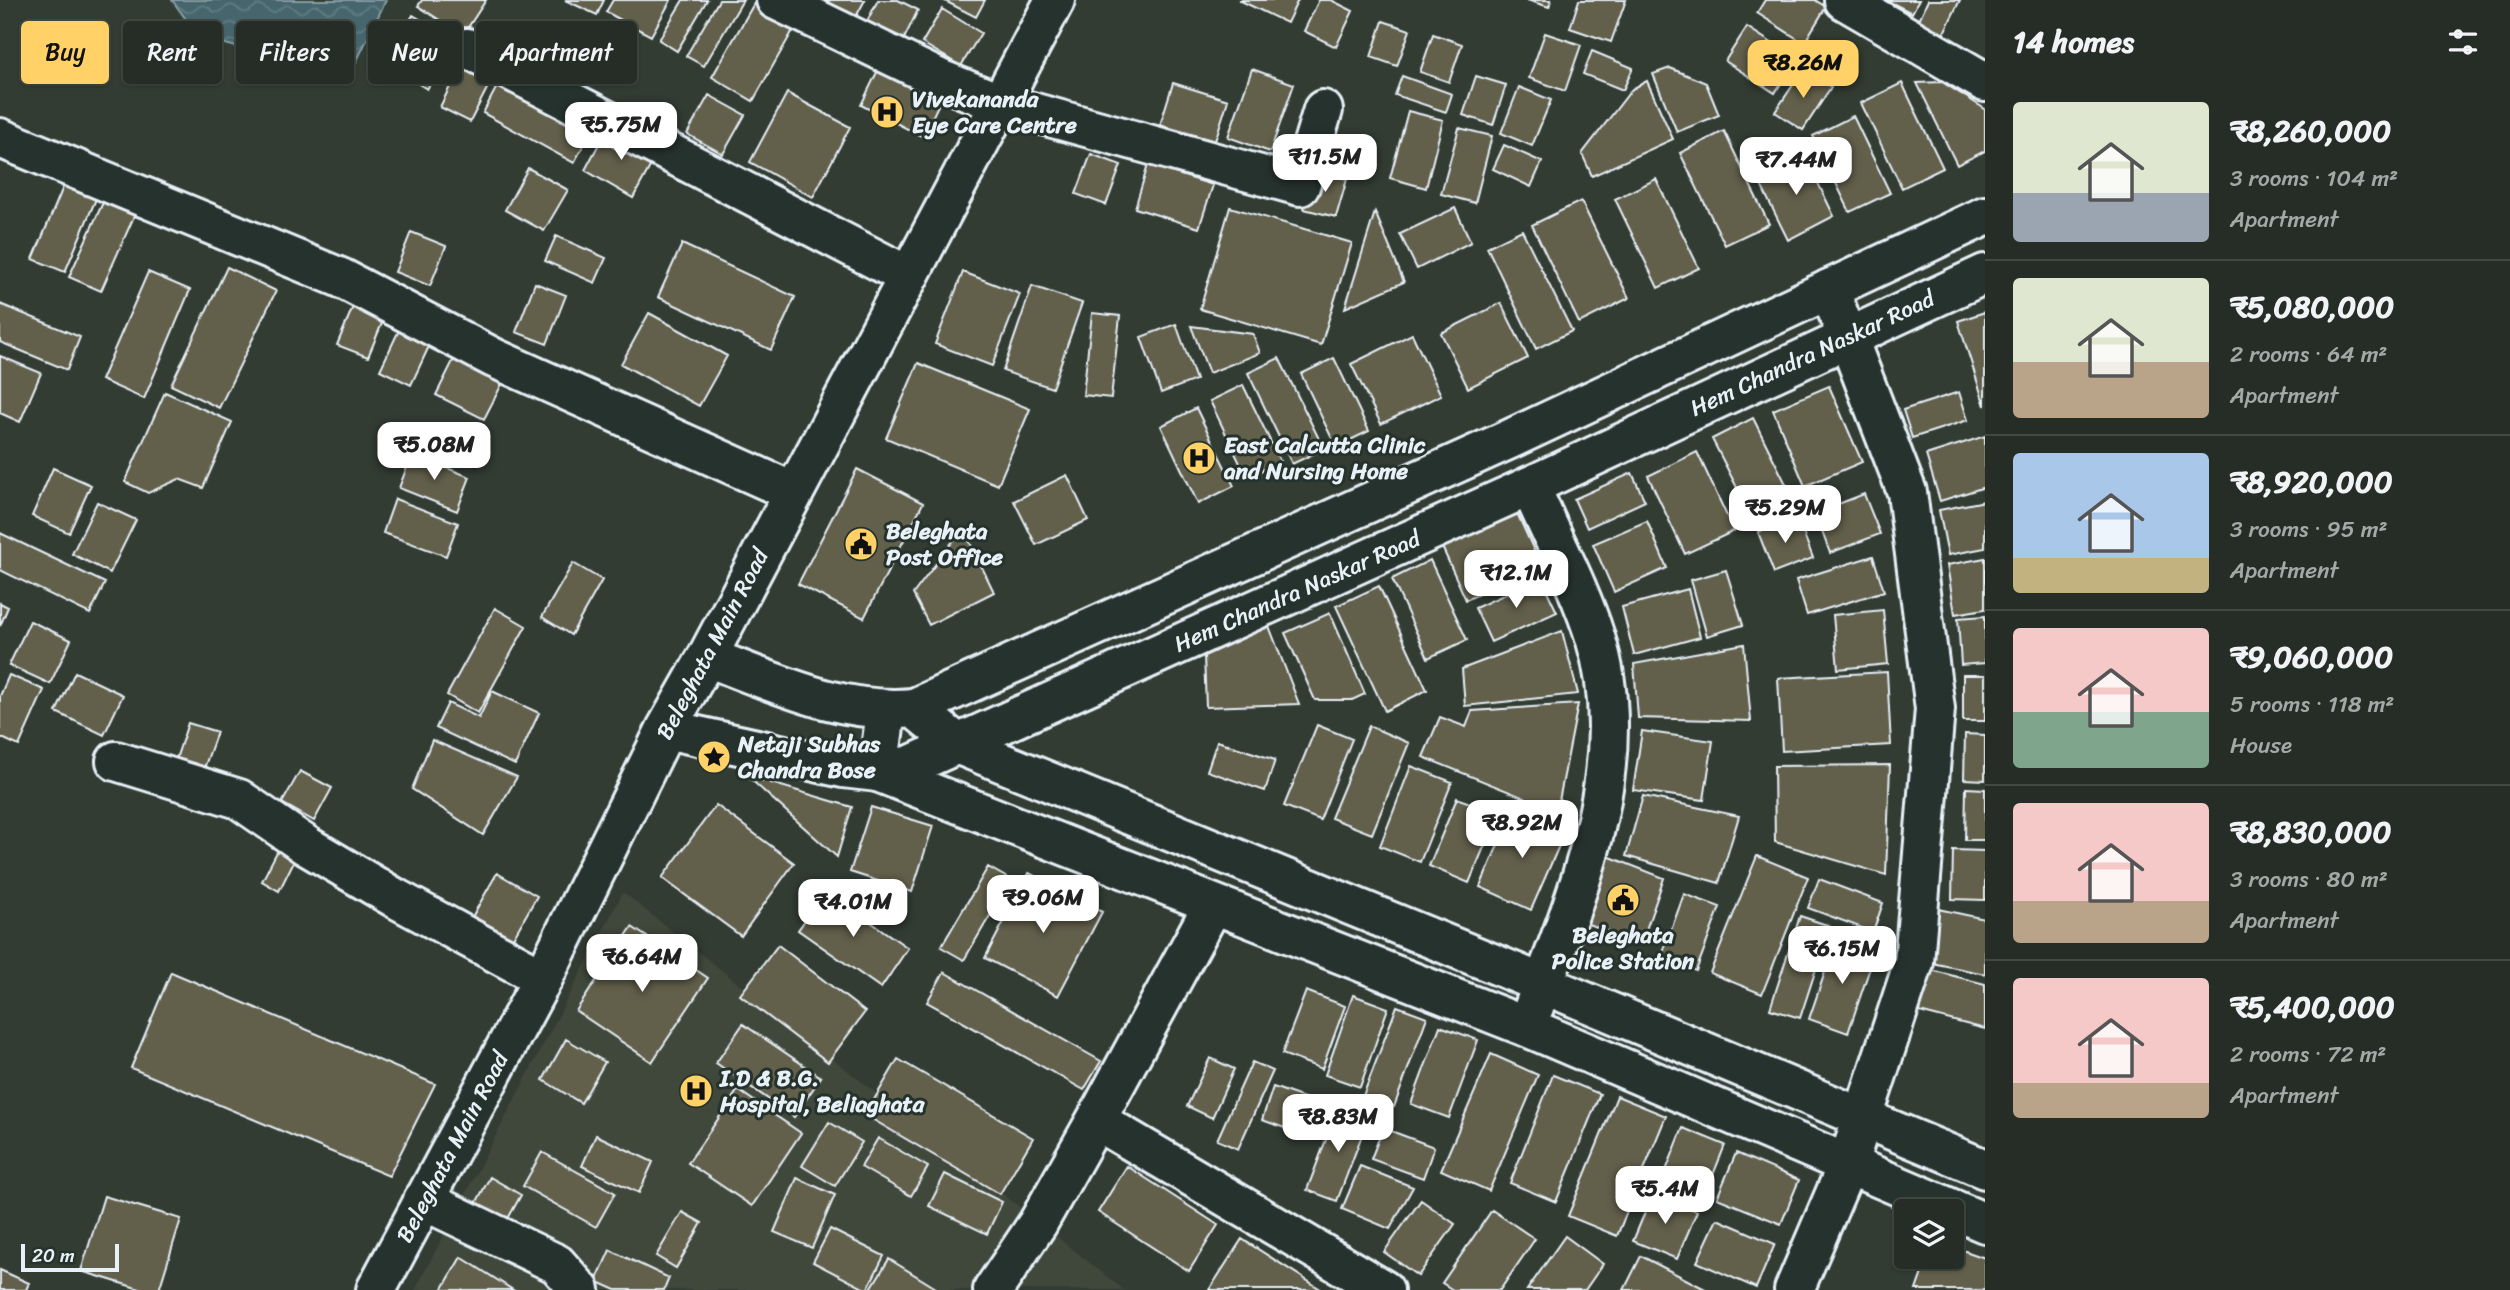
<!DOCTYPE html>
<html lang="en">
<head>
<meta charset="utf-8">
<style>
	:root { --surface:#262d26; --page:#323932; --text:#f1f3f6; --muted:#a4a8a7; --line:#424943; --accent:#ffd166 }
	body { margin:0; font-family:Sriracha,sans-serif; background:var(--page); color:var(--text); height:100vh; display:flex; flex-direction:column; font-size:26px; white-space:nowrap }
	* { box-sizing:border-box; margin:0 }
	p { font-size:23px; color:var(--muted) }
	.icon { flex:none; width:38px; height:38px; fill:none; stroke:currentColor; stroke-width:2; stroke-linecap:round; stroke-linejoin:round }
	.map { position:relative; flex:1; overflow:hidden }
	.sheet { display:flex; flex-direction:column; background:var(--surface); width:525px }
	.sheet>* { flex:none }
	.top-card { position:absolute; left:21px; top:21px; width:665px; height:63px; display:flex; gap:14px }
	.fabs { position:absolute; left:1894px; top:1199px; display:grid; gap:14px }
	.fabs a { display:grid; place-items:center; width:70px; height:70px; border-radius:7px; background:var(--surface); box-shadow:0 2px 5px #0004,0 0 0 2px var(--line); font-size:35px }
	.scale { position:absolute; left:21px; bottom:18px; width:98px; box-sizing:border-box; padding-left:7px; border:4px solid #e8f1f8; border-top:0; font-size:19px; line-height:24px; white-space:nowrap; color:#e8f1f8; -webkit-text-stroke:5px #26332d; paint-order:stroke }
	.price { position:absolute; translate:-50% -60px; padding:0 16px; border-radius:14px; background:#fff; color:#222; font-size:23px; line-height:46px; filter:drop-shadow(0 2px 4px #0008) }
	.price::after { content:''; position:absolute; left:50%; top:42px; width:21px; height:16px; margin-left:-10px; background:inherit; clip-path:polygon(0 0,100% 0,50% 100%) }
	.price.on { background:var(--accent); color:#111 }
	ul { padding:0; list-style:none }
	li { display:flex; align-items:center; gap:21px; height:175px; padding:0 28px }
	li+li { border-top:2px solid var(--line) }
	li span { display:grid; place-items:center; flex:none; width:196px; height:140px; border-radius:7px; color:#555 }
	li>.icon { margin-inline-start:auto }
	span .icon { width:84px; height:84px; fill:#fffc; stroke-width:1 }
	li b { font-size:30px }
	h2 { display:flex; justify-content:space-between; align-items:center; height:84px; padding:0 28px; font-size:30px }
	.pill { padding:0 24px; border-radius:7px; background:var(--surface); box-shadow:0 2px 5px #0004,0 0 0 2px var(--line); font-size:24px; line-height:63px }
	.pill.on { background:var(--accent); color:#111 }
	main { display:flex; flex:1; min-height:0 }
	.map>svg:first-child { display:block }
	.built { fill:#40463a }
	.water { fill:url(#water-waves); stroke:#879da5; stroke-width:2 }
	.building { fill:#625e4b; stroke:#e8f1f8; stroke-width:2 }
	.lines { fill:none; stroke-linecap:round; stroke-linejoin:round }
	.minor-casing { stroke:#e8f1f8; stroke-width:44 }
	.major-casing { stroke:#e8f1f8; stroke-width:44 }
	.minor { stroke:#26332d; stroke-width:38 }
	.major { stroke:#26332d; stroke-width:38 }
	.labels { text-anchor:middle; stroke-width:6; stroke-linejoin:round; paint-order:stroke }
	.poi-label { font-size:23px; font-weight:bold; fill:#e8f1f8; stroke:#26332d; text-anchor:start }
	.street-label { font-size:23px; fill:#e8f1f8; stroke:#26332d }
</style>
</head>
<body>
<main>
<div class="map">
<svg width="1985" height="1290" viewBox="0 0 1985 1290">
	<defs>
		<pattern id="water-waves" width="16" height="10" patternUnits="userSpaceOnUse" patternTransform="scale(1.75)"><rect width="16" height="10" fill="#47656d"/><path d="M0 5q4-4 8 0t8 0" fill="none" stroke="#627c83"/></pattern>
	</defs>
	<rect width="100%" height="100%" fill="#323c33"/>
	<filter id="ink" filterUnits="userSpaceOnUse"><feTurbulence type="fractalNoise" baseFrequency=".0143" numOctaves="2"/><feDisplacementMap in="SourceGraphic" scale="14" xChannelSelector="R" yChannelSelector="G"/><feConvolveMatrix kernelMatrix="1 2 1 2 8 2 1 2 1" color-interpolation-filters="sRGB"/></filter>
	<g filter="url(#ink)">
		<path class="built" d="M623 892 1124 1290H415Z"/>
		<path class="water" d="M172 0H386L349 77 199 37Z"/>
		<path class="building" d="M422 0H486L463 35 418 6Z
			M565 0H604L597 15Z
			M613 0H671L651 36 606 12Z
			M683 0H707L677 51 659 40Z
			M719 0H743L704 66 686 56Z
			M756 0H768L800 18 753 101 712 77Z
			M822 0H865L852 24 819 5Z
			M878 0H898L918 10 901 45 864 27Z
			M943 0H985L976 17Z
			M1239 0H1298L1287 23Z
			M1319 0H1331L1353 11 1336 47 1304 31Z
			M1527 0H1551L1549 7Z
			M1579 0H1626L1611 42 1570 28Z
			M1765 0H1815L1826 7 1804 43 1757 13Z
			M1886 0H1919L1912 13Z
			M1928 0H1960L1938 45 1913 33Z
			M942 9 981 33 961 66 922 43Z
			M413 15 456 40 427 89 385 63Z
			M1383 21 1410 30 1397 66 1371 57Z
			M1747 27 1796 59 1775 93 1725 61Z
			M1545 33 1581 45 1565 91 1529 78Z
			M1433 34 1462 44 1449 82 1420 72Z
			M1592 51 1633 68 1623 90 1583 74Z
			M461 64 492 79 470 122 440 107Z
			M879 68 941 99 923 137 861 105Z
			M1670 68 1706 83 1719 115 1677 132 1653 74Z
			M1252 69 1294 84 1270 152 1228 137Z
			M1803 70 1831 87 1803 130 1775 112Z
			M1402 76 1452 94 1446 112 1395 95Z
			M1476 76 1506 85 1493 125 1463 115Z
			M502 77 593 128 574 163 483 113Z
			M1647 81 1673 139 1592 176 1582 154 1632 89Z
			M1942 82 1985 109V151L1957 165 1917 83Z
			M1173 83 1228 100 1215 141 1160 125Z
			M1902 83 1943 168 1902 188 1861 103Z
			M1519 87 1551 100 1532 146 1501 133Z
			M787 93 850 127 813 197 750 162Z
			M709 95 745 115 723 154 687 134Z
			M1408 111 1443 120 1426 188 1390 178Z
			M1853 116 1890 193 1850 212 1813 136Z
			M608 127 657 154 633 198 585 170Z
			M1459 128 1492 136 1475 203 1441 194Z
			M1724 131 1769 224 1725 245 1680 153Z
			M1504 145 1542 162 1531 187 1493 169Z
			M1091 154 1121 165 1106 205 1076 194Z
			M1804 154 1834 216 1788 240 1757 177Z
			M1148 165 1213 185 1199 228 1135 208Z
			M528 168 568 190 544 231 505 210Z
			M1314 170 1347 179 1336 217 1304 209Z
			M1656 179 1699 268 1658 288 1615 199Z
			M66 180 98 194 65 272 33 259Z
			M104 200 135 214 101 291 69 277Z
			M1581 201 1629 298 1579 323 1532 225Z
			M1230 207 1352 243 1321 345 1200 309Z
			M1455 208 1471 242 1417 269 1400 234Z
			M1375 212 1404 282 1345 308Z
			M1522 230 1572 331 1536 349 1487 247Z
			M411 232 446 246 430 286 395 272Z
			M556 236 606 258 595 283 545 261Z
			M682 244 795 297 771 350 658 297Z
			M227 267 276 291 219 408 171 385Z
			M148 272 190 290 144 399 101 380Z
			M963 272 1020 294 992 366 935 344Z
			M535 283 566 295 547 344 516 332Z
			M1032 286 1082 303 1052 388 1003 371Z
			M1501 303 1528 358 1468 388 1441 333Z
			M0 304 80 337 67 370 0 342Z
			M354 304 385 316 368 357 337 345Z
			M1985 312V406L1958 321Z
			M649 313 727 356 699 406 621 364Z
			M1092 313 1120 316 1111 398 1083 395Z
			M1176 324 1196 380 1161 393 1141 337Z
			M1191 326 1253 334 1260 353 1209 373Z
			M400 328 431 342 411 385 380 370Z
			M1412 334 1441 395 1381 424 1351 364Z
			M0 356 41 373 20 422 0 413Z
			M1279 358 1324 449 1292 464 1248 373Z
			M1334 358 1369 431 1336 447 1301 374Z
			M454 359 502 384 484 419 436 395Z
			M918 363 1030 409 998 485 886 438Z
			M1243 385 1280 461 1247 478 1210 401Z
			M1829 386 1862 462 1805 486 1773 410Z
			M165 392 232 422 203 488 179 479 148 493 125 482Z
			M1959 392 1968 420 1912 438 1903 410Z
			M1196 408 1234 486 1198 504 1161 426Z
			M1753 418 1789 490 1749 511 1712 439Z
			M1985 436V487L1940 501 1926 455Z
			M1697 452 1734 531 1685 554 1648 476Z
			M412 454 470 477 457 511 399 488Z
			M53 468 91 485 69 533 32 516Z
			M857 469 923 503 864 618 798 584Z
			M1632 473 1645 501 1587 528 1574 499Z
			M1067 475 1088 520 1036 545 1014 501Z
			M1864 494 1880 534 1830 553 1815 513Z
			M395 499 458 523 446 556 383 533Z
			M1985 501V548L1948 555 1939 510Z
			M97 502 136 520 110 573 72 554Z
			M1517 513 1541 566 1466 600 1442 547Z
			M1797 517 1813 558 1774 573 1758 532Z
			M1647 521 1667 568 1614 592 1593 544Z
			M963 528 994 592 929 625 913 594Z
			M0 533 105 583 90 614 0 570Z
			M1873 556 1884 591 1807 615 1796 580Z
			M1985 558V609L1955 614 1947 565Z
			M1430 560 1467 640 1428 658 1392 579Z
			M573 563 602 580 571 635 542 617Z
			M1726 570 1743 625 1707 636 1691 580Z
			M1541 578 1557 612 1491 642 1475 608Z
			M1379 586 1427 690 1385 711 1336 606Z
			M1688 589 1700 637 1634 655 1622 607Z
			M0 603 8 607 0 626Z
			M495 608 526 626 478 713 447 695Z
			M1883 610 1888 664 1838 669 1833 615Z
			M1330 613 1365 694 1352 700H1315L1285 633Z
			M1985 616V663L1961 665 1958 618Z
			M30 621 71 640 50 684 9 665Z
			M1269 626 1299 704 1206 707 1204 656Z
			M1562 631 1578 694 1465 706 1462 669Z
			M1744 644 1751 721 1638 718 1634 664Z
			M75 672 123 695 104 735 56 712Z
			M1887 672 1891 745 1782 751 1778 678Z
			M9 675 44 690 19 746 0 737V696Z
			M1963 675H1985V721H1963Z
			M492 691 539 713 515 765 436 728 448 703 479 718Z
			M1578 704 1557 811 1423 757 1440 717 1466 727 1472 711Z
			M188 723 217 732 202 774 174 765Z
			M1317 725 1352 739 1320 820 1284 806Z
			M1369 726 1409 743 1372 834 1331 818Z
			M1642 731 1713 741 1704 800 1633 790Z
			M1965 734 1985 735V780L1964 779Z
			M432 740 517 777 483 835 412 789Z
			M1217 741 1275 760 1265 791 1207 771Z
			M1890 765 1886 875 1775 842 1774 766Z
			M1411 766 1452 782 1420 862 1380 846Z
			M300 771 332 788 314 821 282 803Z
			M747 776 852 807 837 857Z
			M1966 788 1985 789V840H1965Z
			M1643 796 1739 816 1719 883 1626 856Z
			M1457 798 1498 814 1469 883 1429 866Z
			M716 805 794 863 741 936 662 878Z
			M871 807 933 826 912 892 850 872Z
			M1513 810 1565 832 1531 910 1480 887Z
			M282 842 299 851 279 891 262 881Z
			M1953 850 1985 851V900L1952 899Z
			M1605 855 1664 878 1641 944 1580 921Z
			M1757 856 1808 877 1762 994 1710 973Z
			M988 867 1011 880 964 960 941 947Z
			M497 873 537 896 512 940 472 917Z
			M1029 873 1102 912 1058 996 985 958Z
			M1819 879 1883 903 1873 932 1808 908Z
			M826 891 908 948 881 988 798 930Z
			M1684 894 1720 907 1696 971 1661 958Z
			M1938 909 1985 919V974L1927 962Z
			M1800 916 1830 926 1800 1018 1770 1009Z
			M632 927 708 978 652 1062 576 1011Z
			M1836 940 1875 953 1848 1033 1809 1019Z
			M778 945 865 1012 828 1062 740 995Z
			M1923 968 1985 984V1029L1912 1010Z
			M171 972 435 1084 389 1176 131 1068Z
			M944 972 1101 1061 1084 1090 927 1002Z
			M1306 991 1345 1006 1322 1069 1282 1054Z
			M1353 995 1388 1008 1360 1087 1325 1075Z
			M1397 1006 1427 1017 1394 1107 1363 1096Z
			M743 1024 821 1077 794 1117 716 1063Z
			M1440 1026 1478 1040 1449 1118 1411 1104Z
			M566 1039 605 1062 581 1103 543 1080Z
			M1491 1054 1538 1075 1489 1191 1441 1170Z
			M1210 1058 1234 1069 1212 1118 1187 1106Z
			M898 1059 1033 1138 1000 1194 865 1115Z
			M1252 1062 1273 1071 1238 1149 1217 1140Z
			M1553 1075 1600 1094 1556 1202 1510 1183Z
			M1273 1087 1324 1105 1313 1138 1262 1120Z
			M738 1090 801 1133 752 1206 688 1163Z
			M1617 1096 1666 1116 1617 1236 1568 1216Z
			M1338 1108 1368 1119 1337 1201 1307 1190Z
			M829 1122 862 1142 835 1186 802 1166Z
			M1383 1128 1434 1147 1423 1178 1371 1159Z
			M1683 1128 1725 1145 1703 1200 1661 1183Z
			M596 1135 653 1162 639 1193 582 1166Z
			M878 1138 928 1167 911 1196 861 1167Z
			M542 1152 615 1193 596 1227 523 1186Z
			M1736 1153 1799 1180 1781 1224 1717 1198Z
			M1127 1166 1218 1225 1189 1271 1098 1212Z
			M1360 1166 1413 1187 1390 1229 1342 1209Z
			M945 1174 1002 1202 987 1234 929 1206Z
			M490 1177 521 1195 505 1224 474 1207Z
			M797 1178 835 1195 812 1248 774 1232Z
			M1653 1193 1697 1211 1677 1259 1633 1241Z
			M104 1196 181 1219 159 1290H143L81 1271Z
			M1421 1200 1455 1224 1418 1276 1384 1252Z
			M1492 1210 1535 1239 1500 1290H1453L1442 1283Z
			M682 1212 702 1223 676 1268 656 1256Z
			M1717 1219 1775 1244 1756 1288 1697 1262Z
			M830 1229 884 1256 867 1290 813 1262Z
			M1565 1236 1603 1264 1585 1290H1527Z
			M1242 1239 1322 1290H1209Z
			M1951 1246 1985 1258V1290H1916L1928 1256H1951Z
			M610 1250 669 1278 664 1290H616L596 1281Z
			M1641 1256 1707 1290H1624Z
			M461 1257 513 1290H442Z
			M889 1259 936 1288 935 1290H870Z
			M0 1270 29 1283 26 1290H0Z"/>
		<g class="lines">
			<defs>
				<path id="minor" d="M776 0 944 81 999 103 1300 186 1323 110
					M1844 0 1985 82
					M467 48 908 276
					M0 138 341 278 494 358 793 492
					M1530 486C1551 535 1579 586 1595 637 1634 761 1578 893 1534 1007
					M914 708 959 745 1543 984 1985 1169
					M886 711 878 772 1527 1027 1985 1223
					M116 761 239 799 307 846 395 898 543 978
					M1213 905 1096 1120 1384 1290
					M423 1200 557 1264 580 1290
					M993 1290 1038 1223 1096 1120
					M1794 1290 1847 1166 1914 962 1935 709 1907 492 1829 289"/>
				<path id="major" d="M707 657C774 682 841 715 914 708L1510 439 1985 216
					M666 729 843 768 878 772 911 765 1530 486 1985 274
					M376 1290 543 978 666 729 707 657 1055 0"/>
			</defs>
			<use href="#minor" class="minor-casing"/>
			<use href="#major" class="major-casing"/>
			<use href="#minor" class="minor"/>
			<use href="#major" class="major"/>
		</g>
	</g>
	<defs>
		<symbol id="hospital-disc" viewBox="-11 -11 22 22"><circle r="9.5" fill="#ffd166" stroke="#26332d"/><path d="M-5-5h3v3.5h4V-5h3V5h-3V1.5h-4V5h-3Z" fill="#111"/></symbol>
		<symbol id="civic-disc" viewBox="-11 -11 22 22"><circle r="9.5" fill="#ffd166" stroke="#26332d"/><path d="M-.6-6.5H3V-4.5H.6V-3L4-1V1h2V6H-6V1h2V-1L-.6-3ZM-1.2 2.5V6h2.4V2.5Z" fill="#111"/></symbol>
		<symbol id="sight-disc" viewBox="-11 -11 22 22"><circle r="9.5" fill="#ffd166" stroke="#26332d"/><path d="M0-6L1.8-2.2L6-1.7L2.9 1.2L3.7 5.4L0 3.3L-3.7 5.4L-2.9 1.2L-6-1.7L-1.8-2.2Z" fill="#111"/></symbol>
	</defs>
	<g fill-rule="evenodd">
		<use href="#hospital-disc" x="868" y="93" width="38" height="38"/>
		<use href="#hospital-disc" x="1180" y="439" width="38" height="38"/>
		<use href="#civic-disc" x="842" y="525" width="38" height="38"/>
		<use href="#sight-disc" x="695" y="738" width="38" height="38"/>
		<use href="#civic-disc" x="1604" y="881" width="38" height="38"/>
		<use href="#hospital-disc" x="677" y="1072" width="38" height="38"/>
	</g>
	<g class="labels">
		<g class="poi-label">
			<text x="912" y="107">Vivekananda<tspan x="912" dy="26">Eye Care Centre</tspan></text>
			<text x="1224" y="453">East Calcutta Clinic<tspan x="1224" dy="26">and Nursing Home</tspan></text>
			<text x="886" y="539">Beleghata<tspan x="886" dy="26">Post Office</tspan></text>
			<text x="738" y="752">Netaji Subhas<tspan x="738" dy="26">Chandra Bose</tspan></text>
			<text x="1623" y="943" text-anchor="middle">Beleghata<tspan x="1623" dy="26">Police Station</tspan></text>
			<text x="720" y="1086">I.D &amp; B.G.<tspan x="720" dy="26">Hospital, Beliaghata</tspan></text>
		</g>
		<g class="street-label">
			<text transform="translate(1812 353) rotate(-25)" y="8">Hem Chandra Naskar Road</text>
			<text transform="translate(1297 591) rotate(-24)" y="8">Hem Chandra Naskar Road</text>
			<text transform="translate(712 644) rotate(-62)" y="8">Beleghata Main Road</text>
			<text transform="translate(452 1147) rotate(-62)" y="8">Beleghata Main Road</text>
		</g>
	</g>
</svg>
<div class="fabs">
<a><svg class="icon" aria-label="layers" viewBox="0 0 24 24"><path d="M12 4l9 5-9 5-9-5zM3 14l9 5 9-5"/></svg></a>
</div>
<div class="scale">20 m</div>
<b class="price on" style="left:1803px;top:100px">₹8.26M</b>
<b class="price" style="left:621px;top:162px">₹5.75M</b>
<b class="price" style="left:1325px;top:194px">₹11.5M</b>
<b class="price" style="left:1796px;top:197px">₹7.44M</b>
<b class="price" style="left:434px;top:482px">₹5.08M</b>
<b class="price" style="left:1785px;top:545px">₹5.29M</b>
<b class="price" style="left:1516px;top:610px">₹12.1M</b>
<b class="price" style="left:1522px;top:860px">₹8.92M</b>
<b class="price" style="left:1043px;top:935px">₹9.06M</b>
<b class="price" style="left:853px;top:939px">₹4.01M</b>
<b class="price" style="left:1842px;top:986px">₹6.15M</b>
<b class="price" style="left:642px;top:994px">₹6.64M</b>
<b class="price" style="left:1338px;top:1154px">₹8.83M</b>
<b class="price" style="left:1665px;top:1226px">₹5.4M</b>
<div class="top-card">
<a class="pill on">Buy</a>
<a class="pill">Rent</a>
<a class="pill">Filters</a>
<a class="pill">New</a>
<a class="pill">Apartment</a>
</div>
</div>
<section class="sheet">
<h2>14 homes<svg class="icon" aria-label="filters" viewBox="0 0 24 24"><path d="M4 7h16M4 17h16"/><circle cx="9" cy="7" r="2"/><circle cx="15" cy="17" r="2"/></svg></h2>
<ul>
<li><span style="background:linear-gradient(#dfe7d0 65%,#9aa5b1 0)"><svg class="icon" aria-label="home" viewBox="0 0 24 24"><path d="M3 11l9-7 9 7M6 9v11h12V9"/></svg></span><div><b>₹8,260,000</b><p>3 rooms · 104 m²</p><p>Apartment</p></div></li>
<li><span style="background:linear-gradient(#dfe7d0 60%,#b9a48a 0)"><svg class="icon" aria-label="home" viewBox="0 0 24 24"><path d="M3 11l9-7 9 7M6 9v11h12V9"/></svg></span><div><b>₹5,080,000</b><p>2 rooms · 64 m²</p><p>Apartment</p></div></li>
<li><span style="background:linear-gradient(#a9c7e8 75%,#c2b280 0)"><svg class="icon" aria-label="home" viewBox="0 0 24 24"><path d="M3 11l9-7 9 7M6 9v11h12V9"/></svg></span><div><b>₹8,920,000</b><p>3 rooms · 95 m²</p><p>Apartment</p></div></li>
<li><span style="background:linear-gradient(#f6c9c9 60%,#7fa58c 0)"><svg class="icon" aria-label="home" viewBox="0 0 24 24"><path d="M3 11l9-7 9 7M6 9v11h12V9"/></svg></span><div><b>₹9,060,000</b><p>5 rooms · 118 m²</p><p>House</p></div></li>
<li><span style="background:linear-gradient(#f6c9c9 70%,#b9a48a 0)"><svg class="icon" aria-label="home" viewBox="0 0 24 24"><path d="M3 11l9-7 9 7M6 9v11h12V9"/></svg></span><div><b>₹8,830,000</b><p>3 rooms · 80 m²</p><p>Apartment</p></div></li>
<li><span style="background:linear-gradient(#f6c9c9 75%,#b9a48a 0)"><svg class="icon" aria-label="home" viewBox="0 0 24 24"><path d="M3 11l9-7 9 7M6 9v11h12V9"/></svg></span><div><b>₹5,400,000</b><p>2 rooms · 72 m²</p><p>Apartment</p></div></li>
</ul>
</section>
</main>
</body>
</html>
